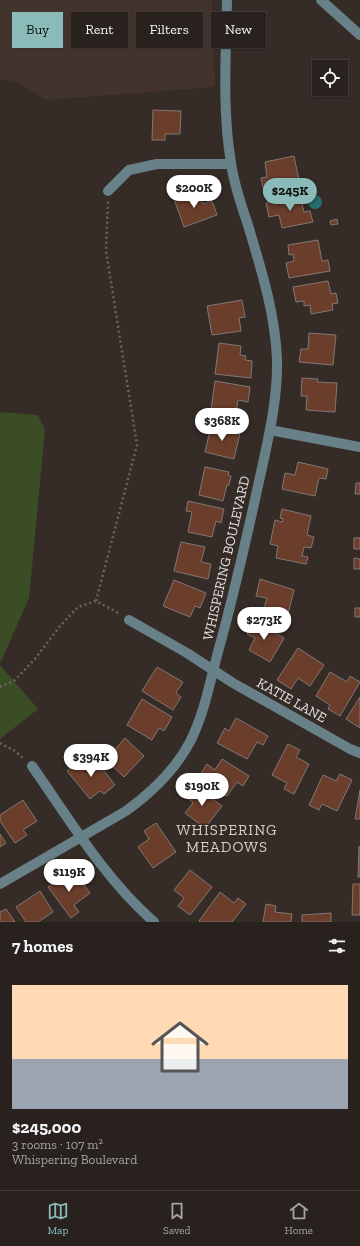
<!DOCTYPE html>
<html lang="en">
<head>
<meta charset="utf-8">
<style>
	:root { --surface:#28211e; --page:#342e2b; --text:#f1f3f6; --muted:#a5a3a4; --line:#443e3c; --accent:#8bbbb9 }
	body { margin:0; font-family:"Zilla Slab",serif; background:var(--page); color:var(--text); height:100vh; display:flex; flex-direction:column; font-size:15px; white-space:nowrap }
	* { box-sizing:border-box; margin:0 }
	p { font-size:13px; color:var(--muted) }
	.icon { flex:none; width:22px; height:22px; fill:none; stroke:currentColor; stroke-width:2; stroke-linecap:round; stroke-linejoin:round }
	.map { position:relative; height:922px; overflow:hidden }
	.sheet { display:flex; flex-direction:column; background:var(--surface); flex:1 }
	.sheet>* { flex:none }
	.banner { position:absolute; left:12px; top:12px; width:336px; height:36px; display:flex; gap:8px }
	.buttons { position:absolute; left:312px; top:60px; display:grid; gap:8px }
	.buttons a { display:grid; place-items:center; width:36px; height:36px; border-radius:0px; background:var(--surface); box-shadow:0 1px 3px #0004,0 0 0 1px var(--line); font-size:20px }
	.price { position:absolute; translate:-50% -34px; padding:0 9px; border-radius:14px; background:#fff; color:#222; font-size:13px; line-height:26px; filter:drop-shadow(0 1px 2px #0008) }
	.price::after { content:''; position:absolute; left:50%; top:24px; width:12px; height:9px; margin-left:-6px; background:inherit; clip-path:polygon(0 0,100% 0,50% 100%) }
	.price.on { background:var(--accent); color:#111 }
	ul { padding:0; list-style:none }
	li { display:grid; align-content:center; gap:8px; height:212px; padding:0 12px }
	li+li { border-top:1px solid var(--line) }
	li span { display:grid; place-items:center; height:124px; border-radius:0px; color:#555 }
	li>.icon { margin-inline-start:auto }
	span .icon { width:72px; height:72px; fill:#fffc; stroke-width:1 }
	li b { font-size:17px }
	h2 { display:flex; justify-content:space-between; align-items:center; height:48px; padding:0 12px; font-size:17px }
	.pill { padding:0 14px; border-radius:0px; background:var(--surface); box-shadow:0 1px 3px #0004,0 0 0 1px var(--line); font-size:14px; line-height:36px }
	.pill.on { background:var(--accent); color:#111 }
	.menu { display:flex; justify-content:space-around; align-items:center; height:56px; border-top:1px solid var(--line); background:var(--surface); font-size:11px; color:var(--muted) }
	.menu a { display:grid; justify-items:center; gap:2px }
	.menu .on { color:var(--accent) }
	.map>svg:first-child { display:block }
	.built { fill:#43332d }
	.green { fill:#3a4d25 }
	.water { fill:#276e71 }
	.building { fill:#6b3e2c; stroke:#827773 }
	.lines { fill:none; stroke-linecap:round; stroke-linejoin:round }
	.path { stroke:#6c6461; stroke-width:2.5; stroke-dasharray:2 3; stroke-linecap:butt }
	.minor { stroke:#688189; stroke-width:10 }
	.labels { text-anchor:middle; stroke-width:3; stroke-linejoin:round; paint-order:stroke }
	.street-label { font-size:14px; fill:#e6e0dd; stroke:#352c28 }
	.neighbourhood-label { font-size:15px; letter-spacing:1px; fill:#d9cdc8; stroke:#352c28 }
</style>
</head>
<body>
<div class="map">
<svg width="360" height="922" viewBox="0 0 360 922">
	<rect width="100%" height="100%" fill="#352c28"/>
	<path class="built" d="M0 0H212L215 87 46 100 16 81 0 80Z"/>
	<path class="green" d="M0 412 38 415 45 430 29 598 0 664Z
		M0 665 38 709 0 739Z"/>
	<path class="water" d="M308 202a7 7 0 1 1 14 0a7 7 0 1 1-14 0Z"/>
	<path class="building" d="M153 110 181 111 180 134H165V140H152Z
		M294 156 300 185 264 192 261 178 267 177 265 162Z
		M198 191 203 204 212 201 217 215 184 227 174 199Z
		M300 195 304 212 310 211 313 222 282 228 279 215 269 217 266 203Z
		M337 219 338 224 331 225 330 221Z
		M318 240 322 261 328 260 330 271 289 278 286 263 294 261 293 254 289 255 288 245Z
		M328 281 331 294 336 293 338 303 332 304 333 310 311 314 310 305 304 306V301L296 302 293 287Z
		M242 300 245 317 239 318 241 331 212 335 207 306Z
		M309 333 336 335 333 365 299 362 301 349H308Z
		M219 343 241 346 240 355 246 356 245 360 252 361 251 378 215 374Z
		M302 378 318 379 317 382 337 383 335 412 306 410 307 396H301Z
		M215 381 250 387 248 402 238 400 236 414 211 410Z
		M211 426 240 433 234 459 205 452Z
		M298 462 328 469 326 479 319 478 315 496 282 489 285 473 295 475Z
		M205 467 229 472 228 475 231 476 229 485H227L223 501 199 495Z
		M356 483H360V494H355Z
		M188 501 224 509 221 523 216 521 212 537 188 532 192 512 186 511Z
		M282 509 311 516 307 535 314 537 311 548 304 547 302 556 308 557 306 564 276 558 278 546 270 544 275 520 282 522 283 519 280 518Z
		M354 538H360V549H354Z
		M181 542 205 547 201 562 211 564 208 579 174 571Z
		M354 558 360 559V569H354Z
		M260 579 294 590 287 618 263 612 267 598 256 596Z
		M174 580 206 593 200 608 195 606 190 617 163 606Z
		M355 608H360V617H355Z
		M254 621 284 638 270 662 249 650 255 638 247 634Z
		M298 648 324 665 310 686 298 678 291 689 277 680Z
		M157 667 183 682 176 693 181 697 173 710 142 691Z
		M330 672 347 682 350 676 360 682 340 716 328 709 330 705 316 696Z
		M360 697V728L346 719Z
		M142 699 172 717 164 731 159 728 152 740 127 725Z
		M236 718 268 736 263 745 257 742 247 759 217 743 225 728 229 731Z
		M125 738 144 756 124 777 106 760Z
		M288 744 300 750 296 757 309 764 294 794 284 789 287 783 272 775Z
		M94 758 115 785 104 794 100 791 90 799 67 771 76 763 80 768Z
		M222 759 249 776 243 786 237 782 227 796 198 778 207 764 215 770Z
		M340 774 352 780 337 811 322 804 319 810 309 805 323 775 336 781Z
		M194 785 222 806 205 828 185 813 193 803 185 796Z
		M360 790V819H355Z
		M23 800 37 821 23 830 27 835 15 843 0 821V815Z
		M156 823 176 852 153 868 138 847 149 839 144 831Z
		M0 834 6 843 0 847Z
		M359 846 360 847V877H358Z
		M190 870 212 887 190 915 178 906 184 898 174 890Z
		M75 873 90 893 74 905 79 912 71 918 48 887 59 879 62 882Z
		M353 884H360V915H352Z
		M40 891 53 912 38 922H26L16 907Z
		M220 892 234 903 238 898 246 904 232 922H201L199 921Z
		M266 904 276 906 275 912 292 914 291 922H263Z
		M6 909 15 922H0V912Z
		M331 913V922H302V915Z"/>
	<g class="lines">
		<path class="path" d="M96 601 137 445 106 251 108 201
			M0 687 15 680 35 659 60 626 78 607 96 601 120 614
			M0 743 15 751 24 759"/>
		<path class="minor" d="M321 0 360 35
			M108 191 129 170 157 164H231
			M270 430 360 447
			M129 620 187 653 233 683 350 749 360 753
			M32 766C70 820 104 878 154 922
			M0 884 126 811C151 793 175 770 190 742 205 712 210 681 219 648 234 595 246 540 258 486 267 444 278 402 277 359 275 312 261 269 248 225 241 205 234 184 231 163 222 109 226 54 227 0"/>
	</g>
	<g class="labels">
		<g class="street-label">
			<text transform="translate(226 558) rotate(-77)" y="5">WHISPERING BOULEVARD</text>
			<text transform="translate(292 700) rotate(29)" y="5">KATIE LANE</text>
		</g>
		<g class="neighbourhood-label">
			<text x="227" y="835">WHISPERING<tspan x="227" dy="17">MEADOWS</tspan></text>
		</g>
	</g>
</svg>
<div class="buttons">
<a><svg class="icon" aria-label="locate" viewBox="0 0 24 24"><circle cx="12" cy="12" r="6"/><path d="M12 2v4M12 18v4M2 12h4M18 12h4"/></svg></a>
</div>
<b class="price" style="left:194px;top:209px">$200K</b>
<b class="price on" style="left:290px;top:212px">$245K</b>
<b class="price" style="left:222px;top:442px">$368K</b>
<b class="price" style="left:264px;top:641px">$273K</b>
<b class="price" style="left:91px;top:778px">$394K</b>
<b class="price" style="left:202px;top:807px">$190K</b>
<b class="price" style="left:69px;top:893px">$119K</b>
<div class="banner">
<a class="pill on">Buy</a>
<a class="pill">Rent</a>
<a class="pill">Filters</a>
<a class="pill">New</a>
</div>
</div>
<section class="sheet">
<h2>7 homes<svg class="icon" aria-label="filters" viewBox="0 0 24 24"><path d="M4 7h16M4 17h16"/><circle cx="9" cy="7" r="2"/><circle cx="15" cy="17" r="2"/></svg></h2>
<ul>
<li><span style="background:linear-gradient(#ffd9b3 60%,#9aa5b1 0)"><svg class="icon" aria-label="home" viewBox="0 0 24 24"><path d="M3 11l9-7 9 7M6 9v11h12V9"/></svg></span><div><b>$245,000</b><p>3 rooms · 107 m²</p><p>Whispering Boulevard</p></div></li>
</ul>
</section>
<nav class="menu">
<a class="on"><svg class="icon" aria-label="map" viewBox="0 0 24 24"><path d="M3 6l6-2 6 2 6-2v14l-6 2-6-2-6 2zM9 4v14M15 6v14"/></svg>Map</a>
<a><svg class="icon" aria-label="saved" viewBox="0 0 24 24"><path d="M7 4h10v16l-5-4-5 4z"/></svg>Saved</a>
<a><svg class="icon" aria-label="home" viewBox="0 0 24 24"><path d="M3 11l9-7 9 7M6 9v11h12V9"/></svg>Home</a>
</nav>
</body>
</html>
